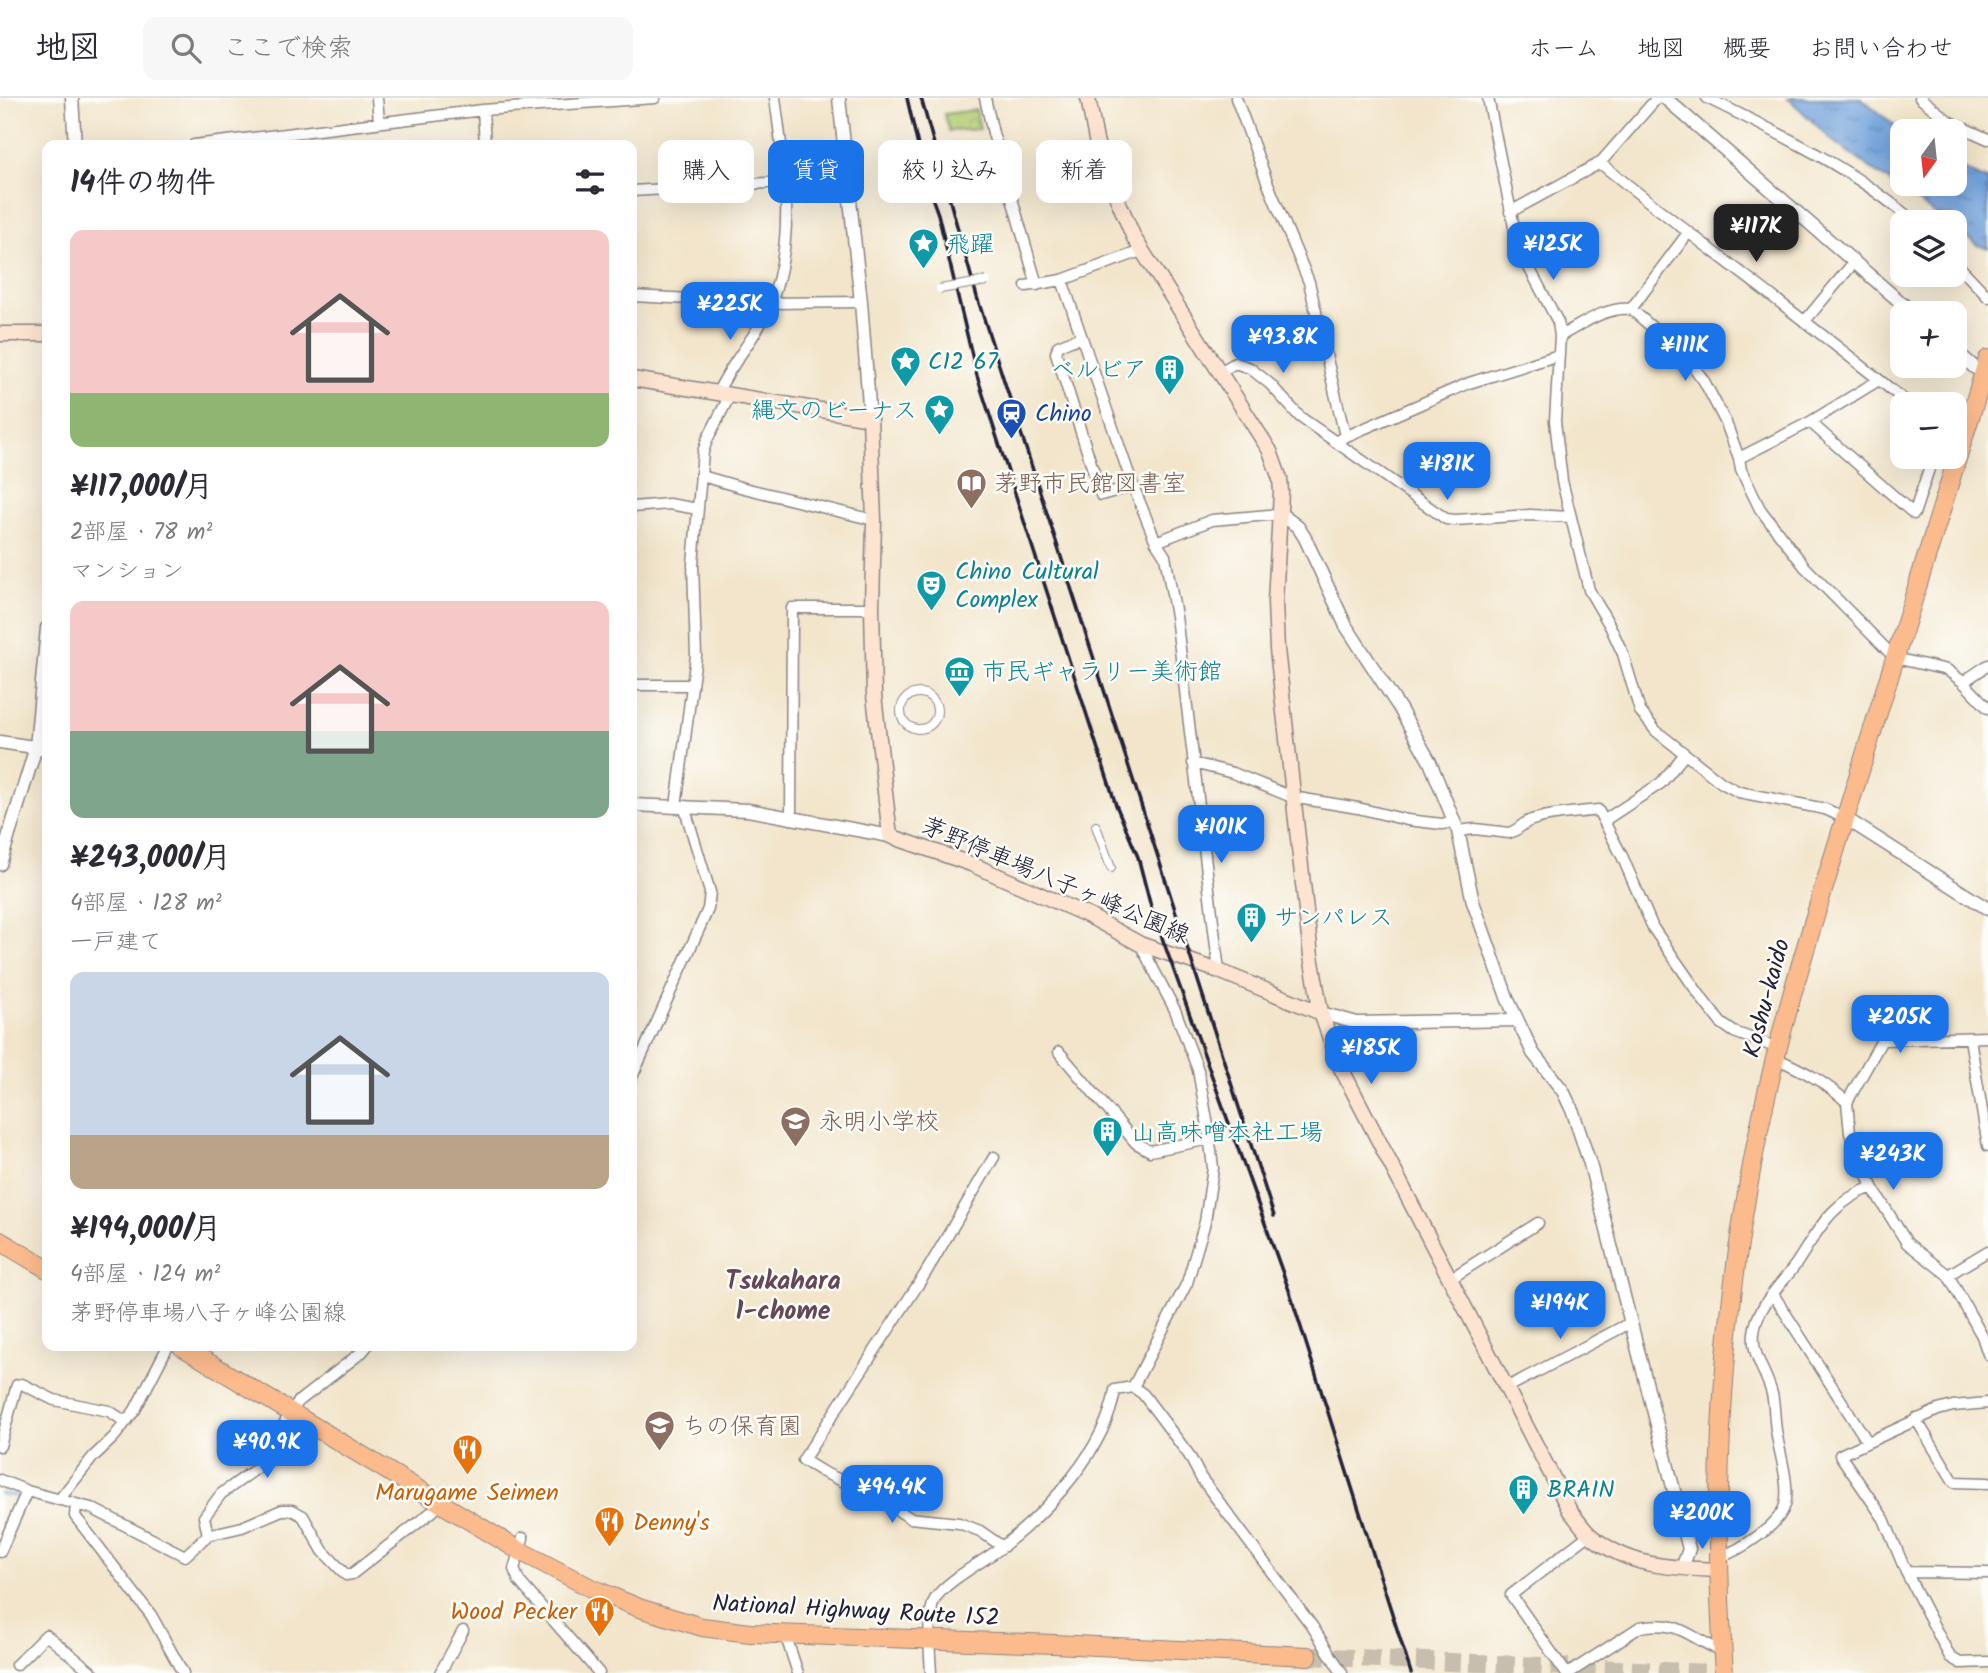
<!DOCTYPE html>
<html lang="ja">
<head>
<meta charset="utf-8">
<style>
	:root { --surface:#fff; --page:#f7f7f7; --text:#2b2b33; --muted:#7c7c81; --line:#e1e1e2; --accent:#1a73e8 }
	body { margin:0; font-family:Kalam,"Klee One",sans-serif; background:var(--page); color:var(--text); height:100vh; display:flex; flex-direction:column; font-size:26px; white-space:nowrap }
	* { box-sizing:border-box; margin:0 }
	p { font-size:23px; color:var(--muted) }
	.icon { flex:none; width:38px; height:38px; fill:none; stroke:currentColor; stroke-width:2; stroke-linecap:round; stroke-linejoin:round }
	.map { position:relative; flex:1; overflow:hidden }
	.details { position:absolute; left:42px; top:42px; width:595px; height:1211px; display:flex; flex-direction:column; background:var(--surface); border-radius:14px; box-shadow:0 7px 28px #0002 }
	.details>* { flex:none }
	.top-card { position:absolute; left:658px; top:42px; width:665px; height:63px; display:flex; gap:14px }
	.needle { width:46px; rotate:195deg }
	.controls { position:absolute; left:1890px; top:21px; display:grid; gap:14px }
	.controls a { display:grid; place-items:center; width:77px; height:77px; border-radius:14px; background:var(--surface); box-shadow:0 7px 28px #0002; font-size:35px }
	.price { position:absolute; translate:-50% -60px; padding:0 16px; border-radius:14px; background:var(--accent); color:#fff; font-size:23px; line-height:46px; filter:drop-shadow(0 2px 4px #0008) }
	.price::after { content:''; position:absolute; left:50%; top:42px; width:21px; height:16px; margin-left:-10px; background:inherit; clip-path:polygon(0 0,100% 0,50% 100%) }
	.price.selected { background:#222; color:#fff }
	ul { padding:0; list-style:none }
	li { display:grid; align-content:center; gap:14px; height:371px; padding:0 28px }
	li span { display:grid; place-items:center; height:217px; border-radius:14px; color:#555 }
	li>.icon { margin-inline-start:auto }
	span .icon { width:126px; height:126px; fill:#fffc; stroke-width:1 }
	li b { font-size:30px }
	h2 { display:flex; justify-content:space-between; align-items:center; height:84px; padding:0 28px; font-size:30px }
	.tag { padding:0 24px; border-radius:14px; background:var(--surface); box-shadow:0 7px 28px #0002; font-size:24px; line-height:63px }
	.tag.selected { background:var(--accent); color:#fff }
	header { display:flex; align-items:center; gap:42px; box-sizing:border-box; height:98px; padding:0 35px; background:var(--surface); border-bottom:2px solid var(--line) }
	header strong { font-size:33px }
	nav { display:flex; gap:38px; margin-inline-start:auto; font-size:24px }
	.search { width:490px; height:63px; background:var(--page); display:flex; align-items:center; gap:18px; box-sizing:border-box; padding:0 24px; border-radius:14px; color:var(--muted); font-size:26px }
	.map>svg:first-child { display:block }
	.park { fill:url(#park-crowns); stroke:#697756; stroke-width:2 }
	.water { fill:url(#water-ripples); stroke:#4a628b; stroke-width:2 }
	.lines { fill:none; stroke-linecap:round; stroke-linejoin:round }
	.stream { stroke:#71a1db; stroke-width:3.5 }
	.trunk-tunnel { stroke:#c8beae; stroke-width:18; stroke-dasharray:18 9; stroke-linecap:butt }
	.pedestrian-casing { stroke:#8a8483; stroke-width:10 }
	.minor-casing { stroke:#8a8483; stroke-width:13 }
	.tertiary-casing { stroke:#8a8483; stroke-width:15 }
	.secondary-casing { stroke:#8a8483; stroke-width:17 }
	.trunk-casing { stroke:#8a8483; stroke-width:20 }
	.pedestrian { stroke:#fff; stroke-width:8 }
	.minor { stroke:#fff; stroke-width:10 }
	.tertiary { stroke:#fff; stroke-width:12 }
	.secondary { stroke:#fde4d1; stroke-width:14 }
	.trunk { stroke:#fbbb8d; stroke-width:18 }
	.rail { stroke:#22223b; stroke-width:3.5 }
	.pedestrian-bridge-casing { stroke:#8a8483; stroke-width:10; stroke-linecap:butt }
	.pedestrian-bridge { stroke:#fff; stroke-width:8 }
	.labels { text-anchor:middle; stroke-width:5; stroke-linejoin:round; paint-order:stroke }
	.culture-label { font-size:24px; fill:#0d838f; stroke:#fdfcf7; text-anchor:start }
	.transit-label { font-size:24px; fill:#164399; stroke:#fdfcf7; text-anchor:start }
	.education-label { font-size:24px; fill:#785e54; stroke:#fdfcf7; text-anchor:start }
	.street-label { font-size:24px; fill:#22223b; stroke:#fdfcf7 }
	.food-label { font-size:24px; fill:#c56008; stroke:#fdfcf7 }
	.neighbourhood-label { font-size:26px; font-weight:bold; fill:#644858; stroke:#fdfcf7 }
</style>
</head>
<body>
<header>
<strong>地図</strong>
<div class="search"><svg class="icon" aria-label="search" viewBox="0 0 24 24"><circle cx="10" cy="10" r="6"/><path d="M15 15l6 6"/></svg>ここで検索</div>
<nav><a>ホーム</a><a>地図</a><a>概要</a><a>お問い合わせ</a></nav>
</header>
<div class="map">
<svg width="1988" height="1575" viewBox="0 0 1988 1575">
	<defs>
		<pattern id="park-crowns" width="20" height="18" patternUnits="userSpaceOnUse" patternTransform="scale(1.75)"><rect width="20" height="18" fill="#b0cc72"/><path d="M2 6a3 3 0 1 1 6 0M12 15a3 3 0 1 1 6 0" fill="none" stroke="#97af64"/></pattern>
		<pattern id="water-ripples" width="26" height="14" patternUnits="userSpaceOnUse" patternTransform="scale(1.75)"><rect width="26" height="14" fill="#71a1db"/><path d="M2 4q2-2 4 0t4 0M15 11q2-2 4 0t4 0" fill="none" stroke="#5c83b3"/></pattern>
	</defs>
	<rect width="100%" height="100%" fill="#fdfcf7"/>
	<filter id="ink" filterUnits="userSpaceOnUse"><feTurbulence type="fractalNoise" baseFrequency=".0143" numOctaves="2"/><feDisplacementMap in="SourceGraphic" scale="14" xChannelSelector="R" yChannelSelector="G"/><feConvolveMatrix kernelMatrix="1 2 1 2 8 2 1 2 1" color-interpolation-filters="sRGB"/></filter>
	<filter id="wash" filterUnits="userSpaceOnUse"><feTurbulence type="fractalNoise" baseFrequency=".00686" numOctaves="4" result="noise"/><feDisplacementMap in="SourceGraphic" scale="28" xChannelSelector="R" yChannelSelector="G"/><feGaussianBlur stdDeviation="1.57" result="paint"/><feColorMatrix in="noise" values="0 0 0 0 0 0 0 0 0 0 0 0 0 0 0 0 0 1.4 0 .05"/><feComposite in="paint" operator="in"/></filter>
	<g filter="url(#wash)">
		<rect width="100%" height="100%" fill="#f2e5cb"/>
		<path class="park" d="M976 12 980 31 949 33 944 16Z"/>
		<path class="water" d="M1788 0H1861L1902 33V86H1955V67L1988 83V150L1977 147 1955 131V124H1946L1834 44Z"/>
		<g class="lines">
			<path class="stream" d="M0 1396 16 1398"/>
		</g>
	</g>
	<g filter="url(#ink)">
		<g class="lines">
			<path class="trunk-tunnel" d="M1308 1558 1710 1575"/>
			<defs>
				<path id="pedestrian" d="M901 613a18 18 0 1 1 36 0a18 18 0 1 1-36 0Z
					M1096 728 1111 770"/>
				<path id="minor" d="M377 0 379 23
					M985 0 993 35 1037 187
					M1236 0 1268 86 1309 184 1345 338
					M1488 0 1518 149 1558 224 1560 238 1555 323 1562 383 1589 492 1610 528 1623 556 1640 613 1656 633 1722 685 1739 694 1825 711 1845 720
					M1707 0C1780 36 1853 70 1914 124
					M1920 0 1950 24 1988 41
					M483 12 485 47
					M194 47 483 12 655 0
					M1600 65C1702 147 1808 223 1909 306
					M632 93 785 84
					M1510 114 1600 65 1657 0
					M1955 164 1988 199
					M1062 182 1133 388 1156 444 1165 458 1176 518 1219 873
					M1026 188 1062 182 1141 153
					M632 198 770 205 861 204
					M1631 211 1688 135
					M1805 223 1855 163
					M1560 238C1581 227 1606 208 1631 211L1687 260 1704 283 1726 325 1739 360 1741 372 1760 411 1805 469 1895 560 1947 572 1963 584 1988 610
					M1081 239 1058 248 1056 255 1101 397 1133 388
					M1220 274 1235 265 1250 270 1270 286 1300 319 1446 421 1455 422 1530 417 1571 419
					M718 294C732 263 757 239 770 207 797 140 784 69 775 0
					M1810 324 1914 416 1933 359
					M1340 341 1469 285 1559 257
					M1739 360 1810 324 1879 282
					M702 378 740 389 874 422
					M632 409 669 406 698 411
					M1156 444 1212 422 1281 416
					M1963 584 1988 567
					M632 587H691
					M1193 665 1233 675 1292 699 1358 710 1407 722 1442 726 1454 724
					M676 708 696 558 693 466 703 354 707 342 730 297
					M791 721 792 510H872
					M1605 722 1661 685 1685 656
					M1458 733 1475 731 1509 735C1518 733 1523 724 1532 722 1553 715 1577 715 1598 712L1622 758 1653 830 1703 902 1721 925 1734 934 1778 950
					M1988 939 1882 942 1847 1004 1850 1035 1872 1089 1907 1145 1948 1177 1982 1238 1988 1256
					M1970 941 1988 1048
					M1059 954 1136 1045 1150 1053 1210 1041
					M1775 960C1803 972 1825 984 1847 1004
					M632 979 708 811 710 794 684 708
					M994 1059 925 1176 803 1362 821 1373 878 1400 910 1420 959 1425 980 1433 1003 1449
					M1948 1177 1988 1153
					M1450 1181 1538 1125
					M1773 1196 1867 1343
					M1133 1289 1187 1185 1205 1124 1213 1070 1208 1028 1198 972 1175 912 1140 846
					M1506 1290 1630 1225
					M1988 1305 1953 1308 1938 1312 1840 1357 1884 1421 1906 1474 1950 1559 1960 1565 1988 1564
					M1916 1321 1954 1384 1988 1385
					M0 1348 17 1287 22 1286 54 1302 109 1313 126 1324
					M0 1382 27 1393 91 1410 185 1458 208 1437 242 1429 282 1412H292L303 1418 323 1453 346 1477 352 1476 433 1413 441 1404
					M59 1402 93 1359 114 1339 135 1312 168 1248
					M76 1406 75 1418 151 1517 183 1575
					M208 1437 204 1419 221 1396 264 1365 291 1313 299 1303 362 1254 367 1248
					M523 1440 514 1471 519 1483 599 1575
					M0 1454 27 1393
					M1720 1459C1740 1452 1779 1428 1785 1407 1790 1387 1780 1357 1777 1338 1774 1324 1775 1309 1772 1296 1767 1275 1751 1257 1754 1235 1757 1206 1784 1185 1798 1163 1820 1129 1832 1104 1872 1089
					M1906 1474 1988 1475
					M785 1536 798 1575
					M16 1567 46 1537 93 1575
					M440 1575 463 1533
					M931 1575C930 1556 926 1518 935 1501 944 1484 986 1462 1002 1449 1048 1413 1106 1351 1115 1292L1133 1289 1143 1296 1189 1357 1201 1380 1312 1528 1342 1575
					M1566 1575 1511 1497 1590 1436
					M1569 1575 1640 1529C1680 1521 1689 1540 1722 1553"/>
				<path id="tertiary" d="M72 0 75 47
					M839 0 861 204 870 320
					M1665 0 1913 215
					M1955 252 1975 270
					M1281 416 1298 429 1305 440 1346 528 1400 611 1430 664 1458 733 1473 804 1508 902 1533 955 1563 993 1573 1014 1590 1066 1689 1451 1682 1470
					M0 644 47 651
					M632 707 748 712 890 738
					M1845 720 1988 811
					M0 766 36 649 47 530
					M1321 915 1357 925 1517 922"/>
				<path id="secondary" d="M1088 0 1096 42 1106 74 1134 140 1270 353 1280 381 1281 394 1275 504 1277 551 1311 858 1321 915 1339 966 1570 1413C1577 1421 1583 1431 1591 1438 1631 1470 1672 1470 1720 1472
					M0 236H47
					M632 281 870 320 874 422 872 510 874 597 890 738 971 766 1089 818 1140 846 1219 873 1321 915"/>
				<path id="trunk" d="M0 1143 47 1171
					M181 1248 520 1453 591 1490 639 1510 702 1529 750 1535 1054 1546 1308 1558
					M1724 1575C1712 1405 1721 1229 1753 1062 1775 941 1813 825 1849 708 1895 559 1942 411 1988 261"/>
			</defs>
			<use href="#pedestrian" class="pedestrian-casing"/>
			<use href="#minor" class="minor-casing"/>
			<use href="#tertiary" class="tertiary-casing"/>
			<use href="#secondary" class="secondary-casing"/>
			<use href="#trunk" class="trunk-casing"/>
			<use href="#pedestrian" class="pedestrian"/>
			<use href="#minor" class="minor"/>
			<use href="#tertiary" class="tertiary"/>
			<use href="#secondary" class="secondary"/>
			<use href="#trunk" class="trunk"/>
			<path class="rail" d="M907 0 926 83 938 116 977 278 1116 707 1138 759 1151 809 1290 1195 1411 1575
				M921 0 977 199 1274 1118"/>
			<defs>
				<path id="pedestrian-bridge" d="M940 191 987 183"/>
			</defs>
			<use href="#pedestrian-bridge" class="pedestrian-bridge-casing"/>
			<use href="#pedestrian-bridge" class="pedestrian-bridge"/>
		</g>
	</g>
	<defs>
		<symbol id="sight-pin" viewBox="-11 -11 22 30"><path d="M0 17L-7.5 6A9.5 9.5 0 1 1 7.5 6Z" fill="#0f9aa8" stroke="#fdfcf7"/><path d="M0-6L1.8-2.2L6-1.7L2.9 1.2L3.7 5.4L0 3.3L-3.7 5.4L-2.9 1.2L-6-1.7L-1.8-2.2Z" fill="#fff"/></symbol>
		<symbol id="building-pin" viewBox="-11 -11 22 30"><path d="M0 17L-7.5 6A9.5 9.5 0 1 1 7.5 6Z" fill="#0f9aa8" stroke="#fdfcf7"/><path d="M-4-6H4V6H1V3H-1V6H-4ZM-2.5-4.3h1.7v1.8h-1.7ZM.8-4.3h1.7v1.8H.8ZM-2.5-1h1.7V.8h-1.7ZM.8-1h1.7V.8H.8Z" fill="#fff"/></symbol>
		<symbol id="station-pin" viewBox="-11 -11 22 30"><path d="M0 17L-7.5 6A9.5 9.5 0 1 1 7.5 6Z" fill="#1a4fb4" stroke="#fdfcf7"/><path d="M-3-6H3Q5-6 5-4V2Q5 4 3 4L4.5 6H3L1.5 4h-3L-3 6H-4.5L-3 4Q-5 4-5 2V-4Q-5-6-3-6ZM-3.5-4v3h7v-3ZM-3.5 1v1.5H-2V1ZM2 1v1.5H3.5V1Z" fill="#fff"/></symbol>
		<symbol id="library-pin" viewBox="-11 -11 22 30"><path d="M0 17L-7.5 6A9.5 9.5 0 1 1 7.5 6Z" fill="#8d6e63" stroke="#fdfcf7"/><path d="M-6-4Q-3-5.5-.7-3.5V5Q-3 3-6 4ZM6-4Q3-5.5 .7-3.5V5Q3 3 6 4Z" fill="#fff"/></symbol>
		<symbol id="theatre-pin" viewBox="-11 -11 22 30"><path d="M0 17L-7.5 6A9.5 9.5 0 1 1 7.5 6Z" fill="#0f9aa8" stroke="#fdfcf7"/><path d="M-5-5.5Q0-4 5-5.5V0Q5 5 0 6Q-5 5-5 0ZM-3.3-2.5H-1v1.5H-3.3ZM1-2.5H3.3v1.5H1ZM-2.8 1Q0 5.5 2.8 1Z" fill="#fff"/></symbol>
		<symbol id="museum-pin" viewBox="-11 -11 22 30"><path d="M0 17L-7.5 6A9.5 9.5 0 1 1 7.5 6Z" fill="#0f9aa8" stroke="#fdfcf7"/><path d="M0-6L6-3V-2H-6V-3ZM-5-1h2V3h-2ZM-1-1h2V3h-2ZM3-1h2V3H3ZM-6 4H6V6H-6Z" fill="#fff"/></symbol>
		<symbol id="school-pin" viewBox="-11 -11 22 30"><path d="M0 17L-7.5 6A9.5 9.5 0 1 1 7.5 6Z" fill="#8d6e63" stroke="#fdfcf7"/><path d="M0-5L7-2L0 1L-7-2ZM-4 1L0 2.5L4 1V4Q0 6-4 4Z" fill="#fff"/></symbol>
		<symbol id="restaurant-pin" viewBox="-11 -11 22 30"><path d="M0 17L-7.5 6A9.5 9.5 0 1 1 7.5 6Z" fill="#e8710a" stroke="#fdfcf7"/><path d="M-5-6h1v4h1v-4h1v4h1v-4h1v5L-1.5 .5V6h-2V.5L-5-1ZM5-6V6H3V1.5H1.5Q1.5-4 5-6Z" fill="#fff"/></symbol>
	</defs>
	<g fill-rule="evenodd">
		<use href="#sight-pin" x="906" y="128" width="35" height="47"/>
		<use href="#sight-pin" x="888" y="246" width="35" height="47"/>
		<use href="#building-pin" x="1152" y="254" width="35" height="47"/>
		<use href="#sight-pin" x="922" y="294" width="35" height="47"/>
		<use href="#station-pin" x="994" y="298" width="35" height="47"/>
		<use href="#library-pin" x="954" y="368" width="35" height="47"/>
		<use href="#theatre-pin" x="914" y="470" width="35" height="47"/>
		<use href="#museum-pin" x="942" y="556" width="35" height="47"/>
		<use href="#building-pin" x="1234" y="802" width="35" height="47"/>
		<use href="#school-pin" x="778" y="1006" width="35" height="47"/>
		<use href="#building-pin" x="1090" y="1016" width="35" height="47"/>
		<use href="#school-pin" x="642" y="1310" width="35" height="47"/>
		<use href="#restaurant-pin" x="450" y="1334" width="35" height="47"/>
		<use href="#building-pin" x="1506" y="1374" width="35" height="47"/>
		<use href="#restaurant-pin" x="592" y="1406" width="35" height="47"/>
		<use href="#restaurant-pin" x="582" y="1496" width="35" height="47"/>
	</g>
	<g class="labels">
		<g class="culture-label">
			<text x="946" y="154">飛躍</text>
			<text x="928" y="271">C12 67</text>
			<text x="1147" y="279" text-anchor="end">ベルビア</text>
			<text x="917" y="320" text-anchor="end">縄文のビーナス</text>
			<text x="955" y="481">Chino Cultural<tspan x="955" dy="28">Complex</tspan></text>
			<text x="982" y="581">市民ギャラリー美術館</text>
			<text x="1274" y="827">サンパレス</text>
			<text x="1131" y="1042">山高味噌本社工場</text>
			<text x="1547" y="1399">BRAIN</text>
		</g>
		<g class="transit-label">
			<text x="1035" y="323">Chino</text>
		</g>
		<g class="education-label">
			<text x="994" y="393">茅野市民館図書室</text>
			<text x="819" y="1031">永明小学校</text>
			<text x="682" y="1336">ちの保育園</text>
		</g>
		<g class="street-label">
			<text transform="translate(1056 782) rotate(23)" y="8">茅野停車場八子ヶ峰公園線</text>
			<text transform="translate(1766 900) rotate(-75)" y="8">Koshu-kaido</text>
			<text transform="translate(856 1512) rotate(3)" y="8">National Highway Route 152</text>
		</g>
		<g class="food-label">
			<text x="467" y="1402">Marugame Seimen</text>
			<text x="633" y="1432" text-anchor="start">Denny's</text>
			<text x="577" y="1521" text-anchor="end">Wood Pecker</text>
		</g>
		<g class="neighbourhood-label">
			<text x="783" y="1191">Tsukahara<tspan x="783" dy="30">1-chome</tspan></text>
		</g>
	</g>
</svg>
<div class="controls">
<a><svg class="needle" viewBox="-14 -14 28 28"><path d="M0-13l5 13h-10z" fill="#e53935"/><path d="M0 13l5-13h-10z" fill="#7c7c81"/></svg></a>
<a><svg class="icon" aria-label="layers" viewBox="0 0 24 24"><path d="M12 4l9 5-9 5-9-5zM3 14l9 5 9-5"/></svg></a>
<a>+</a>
<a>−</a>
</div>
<b class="price selected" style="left:1756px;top:166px">¥117K</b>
<b class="price" style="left:1553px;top:184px">¥125K</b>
<b class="price" style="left:730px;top:244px">¥225K</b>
<b class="price" style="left:1283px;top:277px">¥93.8K</b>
<b class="price" style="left:1685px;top:285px">¥111K</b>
<b class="price" style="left:1447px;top:404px">¥181K</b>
<b class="price" style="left:1221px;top:767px">¥101K</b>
<b class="price" style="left:1900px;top:957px">¥205K</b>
<b class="price" style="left:1371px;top:988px">¥185K</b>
<b class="price" style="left:1893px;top:1094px">¥243K</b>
<b class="price" style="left:1560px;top:1243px">¥194K</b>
<b class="price" style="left:267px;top:1382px">¥90.9K</b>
<b class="price" style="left:892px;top:1427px">¥94.4K</b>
<b class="price" style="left:1702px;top:1453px">¥200K</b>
<div class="top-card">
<a class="tag">購入</a>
<a class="tag selected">賃貸</a>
<a class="tag">絞り込み</a>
<a class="tag">新着</a>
</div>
<section class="details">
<h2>14件の物件<svg class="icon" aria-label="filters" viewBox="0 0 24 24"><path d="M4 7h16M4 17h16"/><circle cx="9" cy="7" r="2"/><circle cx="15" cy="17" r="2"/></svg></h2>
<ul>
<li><span style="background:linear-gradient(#f6c9c9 75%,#8fb573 0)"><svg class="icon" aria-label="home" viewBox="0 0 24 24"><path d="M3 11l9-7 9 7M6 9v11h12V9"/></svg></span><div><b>¥117,000/月</b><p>2部屋 · 78 m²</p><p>マンション</p></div></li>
<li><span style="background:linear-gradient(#f6c9c9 60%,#7fa58c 0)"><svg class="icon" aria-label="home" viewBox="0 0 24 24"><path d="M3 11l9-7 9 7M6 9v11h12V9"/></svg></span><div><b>¥243,000/月</b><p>4部屋 · 128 m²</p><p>一戸建て</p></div></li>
<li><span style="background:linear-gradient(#c9d6e8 75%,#b9a48a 0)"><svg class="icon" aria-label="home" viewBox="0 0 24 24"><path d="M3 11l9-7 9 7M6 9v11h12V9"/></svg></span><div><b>¥194,000/月</b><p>4部屋 · 124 m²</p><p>茅野停車場八子ヶ峰公園線</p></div></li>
</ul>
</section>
</div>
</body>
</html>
